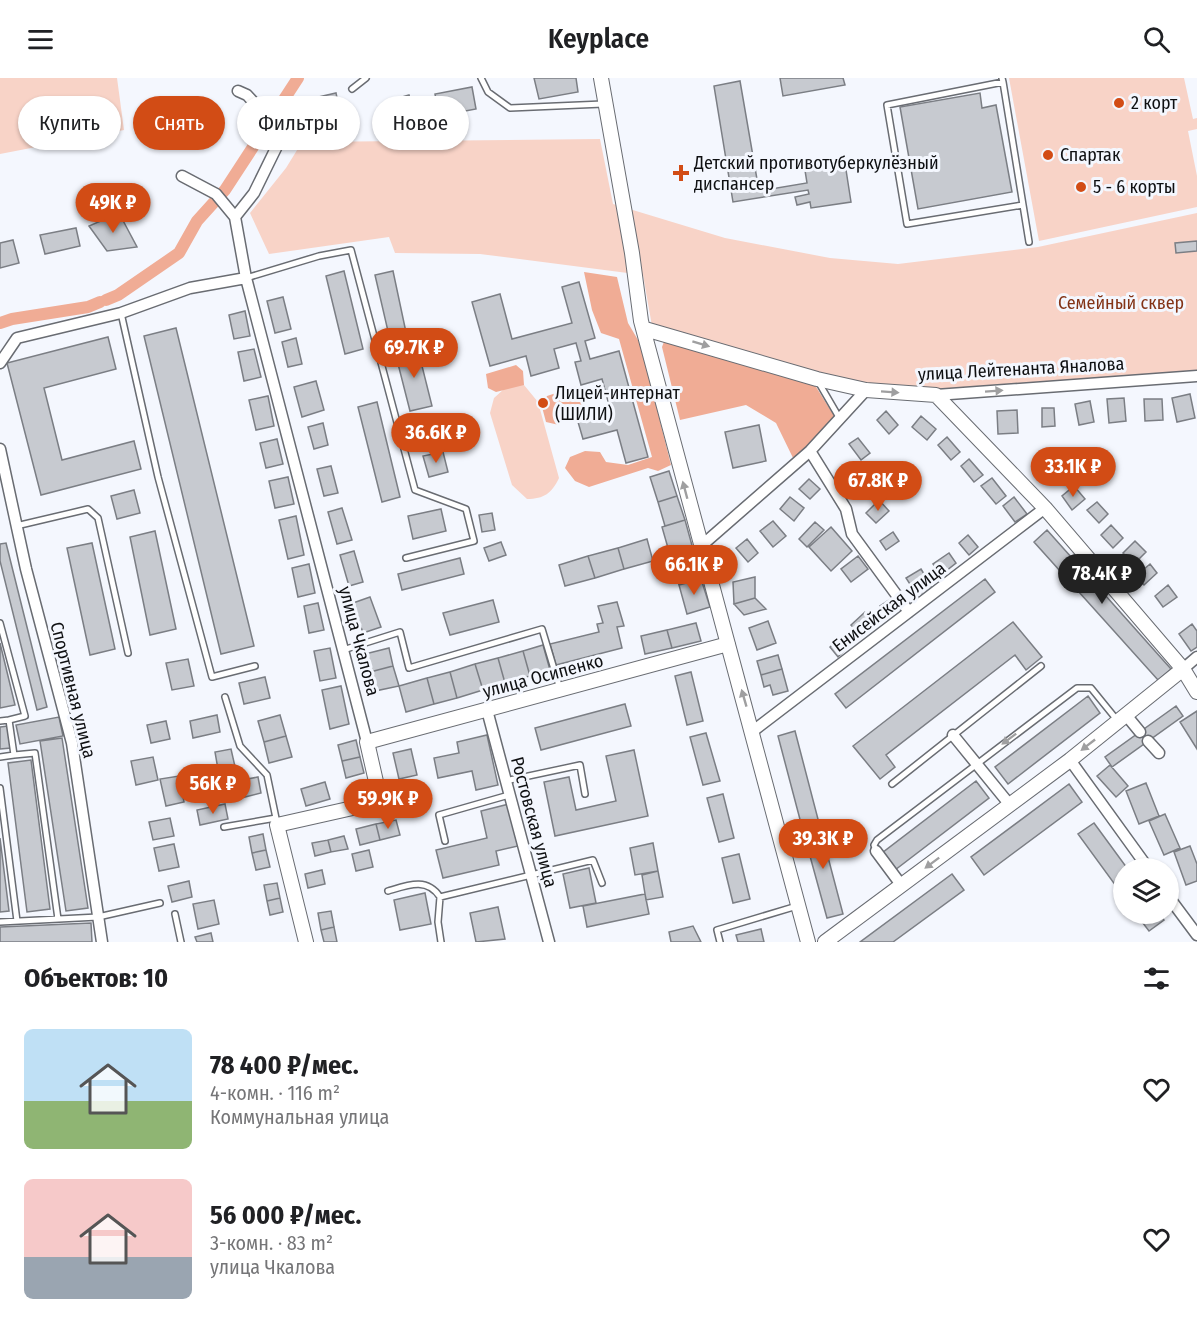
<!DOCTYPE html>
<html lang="ru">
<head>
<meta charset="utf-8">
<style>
	:root { --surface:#fff; --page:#f6f6f6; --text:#202124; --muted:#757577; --accent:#d24c15 }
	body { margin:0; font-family:"Fira Sans Condensed",sans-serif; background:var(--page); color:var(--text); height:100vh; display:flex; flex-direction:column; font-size:22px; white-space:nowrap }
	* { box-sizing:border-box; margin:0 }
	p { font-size:20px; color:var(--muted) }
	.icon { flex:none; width:33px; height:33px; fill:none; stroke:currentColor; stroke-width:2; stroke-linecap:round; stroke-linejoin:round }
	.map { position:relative; height:864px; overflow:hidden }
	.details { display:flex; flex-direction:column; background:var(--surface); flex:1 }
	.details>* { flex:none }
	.top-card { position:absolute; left:18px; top:18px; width:600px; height:54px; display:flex; gap:12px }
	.fabs { position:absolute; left:1113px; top:780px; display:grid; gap:12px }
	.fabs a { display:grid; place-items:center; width:66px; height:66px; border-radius:50%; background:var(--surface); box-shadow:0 2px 4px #0004; font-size:30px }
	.price { position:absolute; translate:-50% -51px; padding:0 14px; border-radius:21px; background:var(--accent); color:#fff; font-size:20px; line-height:39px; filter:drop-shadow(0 2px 3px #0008) }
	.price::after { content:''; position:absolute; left:50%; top:36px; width:18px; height:14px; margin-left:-9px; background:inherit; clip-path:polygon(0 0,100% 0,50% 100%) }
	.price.on { background:#222; color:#fff }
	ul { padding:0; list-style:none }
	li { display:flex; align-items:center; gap:18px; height:150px; padding:0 24px }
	li span { display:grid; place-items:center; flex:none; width:168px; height:120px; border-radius:9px; color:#555 }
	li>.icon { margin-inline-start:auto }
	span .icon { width:72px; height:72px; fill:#fffc; stroke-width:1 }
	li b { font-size:26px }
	h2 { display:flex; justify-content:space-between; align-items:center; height:72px; padding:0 24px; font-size:26px }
	.tag { padding:0 21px; border-radius:27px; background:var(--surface); box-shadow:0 2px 4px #0004; font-size:21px; line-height:54px }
	.tag.on { background:var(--accent); color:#fff }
	header { display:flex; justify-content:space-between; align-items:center; height:78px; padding:0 24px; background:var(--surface); font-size:27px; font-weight:600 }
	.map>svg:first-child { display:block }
	.green { fill:#f8d3c7 }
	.forest { fill:#f0ac95 }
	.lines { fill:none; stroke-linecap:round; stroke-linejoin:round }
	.canal { stroke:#f0ac95; stroke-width:12 }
	.building { fill:#c7cad0; stroke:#7b7e84; stroke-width:1.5 }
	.service-casing { stroke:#696c72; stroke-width:8 }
	.minor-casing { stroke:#696c72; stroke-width:13 }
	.tertiary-casing { stroke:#696c72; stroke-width:16 }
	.service { stroke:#fff; stroke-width:5 }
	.minor { stroke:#fff; stroke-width:10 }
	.tertiary { stroke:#fff; stroke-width:14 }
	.oneway { fill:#9f9fa0 }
	.poi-dot { fill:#d24c15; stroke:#f4f7fe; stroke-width:2 }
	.labels { text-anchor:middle; stroke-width:6; stroke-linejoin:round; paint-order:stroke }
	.poi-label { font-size:18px; fill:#0f1012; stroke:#f4f7fe; text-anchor:start }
	.park-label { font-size:18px; fill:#833316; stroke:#f4f7fe }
	.street-label { font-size:18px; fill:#0f1012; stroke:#f4f7fe }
</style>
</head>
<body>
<header><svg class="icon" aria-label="menu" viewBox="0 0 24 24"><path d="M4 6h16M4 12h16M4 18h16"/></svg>Keyplace<svg class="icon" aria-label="search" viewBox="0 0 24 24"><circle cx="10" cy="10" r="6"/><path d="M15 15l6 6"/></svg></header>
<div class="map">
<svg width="1197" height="864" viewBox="0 0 1197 864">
	<rect width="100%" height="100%" fill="#f4f7fe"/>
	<path class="green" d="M0 0H117L124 52 0 76Z
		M1009 0H1184L1193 41 1197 40V51L1188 53 1197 98V129L1039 163Z
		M600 61 613 126 725 160 830 180 898 186 1038 169 1197 135V294L936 312 850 303 652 248 643 197 480 176 395 175 389 159 269 176 250 135 286 90 302 64Z
		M514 307H524L538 324 559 400C552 415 544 421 527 421L512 407 490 335 494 320 504 311Z"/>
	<path class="forest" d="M584 194 617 199 628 245 641 267 671 387 658 393 648 390 589 409 575 403 565 390 570 379 585 373 600 374 606 384 628 387 652 379 619 261 601 255 592 232Z
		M665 261 813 304 836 341 794 382 776 345 746 327 680 342 662 269Z
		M516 287 523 293 524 307 496 314 488 310 486 296Z
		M577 308 583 311 586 317 585 331 559 347 546 344 542 329 547 318Z"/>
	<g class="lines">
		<path class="canal" d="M106 222 118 217 179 175 197 143 225 112 298 0
			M0 245 12 241 88 229 100 224"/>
	</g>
	<path class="building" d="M534 0H576L578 14 539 21Z
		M780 0H843L845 7 783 18Z
		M740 3 759 113 807 105 804 86 844 79 851 124 811 130 810 124 797 127 795 119 809 116 808 112 733 124 714 8Z
		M472 9 476 31 439 38 435 16Z
		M336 15 340 34 305 42 301 23Z
		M980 15 982 30 996 27 1012 114 918 131 900 29Z
		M409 17 415 37 391 44 385 24Z
		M119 135 137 169 107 173 89 148Z
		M76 150 80 168 45 176 40 157Z
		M13 162 19 185 0 190V165Z
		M1197 163V173L1176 175 1175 165Z
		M344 193 363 271 345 276 326 198Z
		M393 193 407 259 390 262 375 197Z
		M579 204 595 260 585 263 590 281 619 273 648 379 626 385 617 352 583 361 576 337 609 327 602 301 581 307 575 284 581 283 576 265 554 271 559 290 531 298 526 278 490 288 472 224 500 216 512 261 572 245 562 209Z
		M283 219 291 251 275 255 267 223Z
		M245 233 250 258 234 261 229 237Z
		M176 250 254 568 221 576 144 258Z
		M108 259 116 291 44 310 62 382 134 363 141 391 41 417 7 285Z
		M296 260 302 286 288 289 282 264Z
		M417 268 432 328 410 333 395 274Z
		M254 271 261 299 244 303 238 274Z
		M316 303 324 332 302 339 294 309Z
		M1190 316 1195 340 1177 344 1172 320Z
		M268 318 274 348 256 352 249 322Z
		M1124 320 1126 343 1109 345 1107 321Z
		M1144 321H1162L1163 342 1145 343Z
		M1090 323 1094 344 1079 347 1075 326Z
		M377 324 400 419 382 424 358 329Z
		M1042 330H1054L1055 348 1042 349Z
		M1017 332 1018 355 998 356 997 333Z
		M886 333 898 347 889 356 877 342Z
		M921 338 936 351 927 362 912 349Z
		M323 345 328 367 314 371 308 349Z
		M759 347 766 383 733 390 725 354Z
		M438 348 442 363 424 367 420 352Z
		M947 359 960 374 951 382 938 367Z
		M858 360 870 375 861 382 849 366Z
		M277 361 283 386 266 390 260 365Z
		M443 374 448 394 429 399 423 378Z
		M969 381 983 397 974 404 961 388Z
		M1044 384 1056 395 1046 405 1035 393Z
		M331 388 338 415 324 418 317 391Z
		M669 393 677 418 658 424 650 399Z
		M288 399 294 426 275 430 269 403Z
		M865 399 874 410 861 420 852 409Z
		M992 400 1006 418 996 426 981 408Z
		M809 401 820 411 810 421 799 411Z
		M1074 408 1085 421 1072 432 1062 418Z
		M134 412 140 435 117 441 111 418Z
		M677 418 685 442 665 448 658 424Z
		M790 419 804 430 794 443 780 431Z
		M1014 419 1027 436 1015 444 1003 428Z
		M879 422 889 433 876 445 866 435Z
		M1097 424 1108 436 1099 445 1087 432Z
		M342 430 352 462 337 466 328 434Z
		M441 431 446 453 413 461 408 438Z
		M492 435 495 452 482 454 479 437Z
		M296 438 304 477 288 481 279 442Z
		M685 442 693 471 670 477 662 449Z
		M773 443 786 458 773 469 760 453Z
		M815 444 824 452 807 469 799 461Z
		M1111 447 1123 460 1113 470 1101 457Z
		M831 449 852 473 831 493 809 469Z
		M1047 452 1171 591 1158 602 1034 464Z
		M155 453 176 551 150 557 130 459Z
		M893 454 899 463 886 472 880 463Z
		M968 457 978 469 969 477 959 465Z
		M647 461 653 483 624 491 618 470Z
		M747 461 758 475 748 484 736 470Z
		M1135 463 1146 474 1134 486 1123 475Z
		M501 464 506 477 489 483 484 470Z
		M6 465 47 629 37 632 0 483V466Z
		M92 465 115 571 90 577 67 470Z
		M618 470 624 491 595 500 588 478Z
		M693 471 701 501 679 507 670 477Z
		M354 473 363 504 349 508 340 477Z
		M949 475 956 485 941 497 933 486Z
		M588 478 595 500 565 508 559 487Z
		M858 478 868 491 851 504 841 491Z
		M460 480 464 496 402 512 398 496Z
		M309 486 315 515 298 519 292 490Z
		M1150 486 1157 495 1144 507 1136 498Z
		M921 491 933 511 919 520 906 500Z
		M755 499V520L734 526 733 504Z
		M701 501 710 529 687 536 679 507Z
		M985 501 995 514 846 630 835 616Z
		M1168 507 1177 519 1163 529 1155 518Z
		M370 519 381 549 363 555 353 525Z
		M755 520 766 531 744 537 734 526Z
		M892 520 899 530 887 538 880 528Z
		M493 522 499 544 450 557 443 535Z
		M617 524 624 548 617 549 622 570 556 587 550 566 599 554 597 546 603 545 598 528Z
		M318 525 324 552 309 555 304 528Z
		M865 534 875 545 861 558 851 547Z
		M768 543 776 565 757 572 749 550Z
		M1013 544 1042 579 1026 592 1015 577 886 677 895 689 880 701 853 668Z
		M696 545 701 563 672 570 667 552Z
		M1192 546 1197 553V569L1191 573 1179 556Z
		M667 552 672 570 645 576 641 558Z
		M841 559 849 568 838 579 830 569Z
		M0 565 15 627 0 630Z
		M543 567 550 592 530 598 523 573Z
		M330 570 336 600 320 603 314 573Z
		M389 570 393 588 370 594 365 576Z
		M523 573 530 598 505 605 498 580Z
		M778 577 782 591 761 597 757 583Z
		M498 580 505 605 483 612 475 586Z
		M188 581 194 608 172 612 166 585Z
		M475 586 483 612 457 620 450 594Z
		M393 588 399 608 375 613 370 594Z
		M782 591 788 613 773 617 770 607 764 609 761 597Z
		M450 594 457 620 434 626 427 600Z
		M691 594 703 643 687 647 675 598Z
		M265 599 270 620 244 626 239 605Z
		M427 600 434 626 406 634 399 608Z
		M341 608 349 646 330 651 322 612Z
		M1088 618 1100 635 1008 706 995 689Z
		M625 626 631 648 541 672 535 650Z
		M1176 628 1183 638 1112 689 1105 679Z
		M1197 633V671L1180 644Z
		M217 637 220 654 193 660 190 643Z
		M280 637 286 658 264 664 258 643Z
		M59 639 63 658 20 666 16 647Z
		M166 643 170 661 151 665 147 647Z
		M8 648 11 670 0 671V649Z
		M795 653 819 745 802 749 778 658Z
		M706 655 720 703 703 707 690 659Z
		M487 657 498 707 476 712 472 693 438 700 434 680 459 675 457 664Z
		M286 658 292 679 269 685 264 664Z
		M62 660 88 830 66 833 40 663Z
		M356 662 360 679 342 683 338 667Z
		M231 671 236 693 219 697 215 674Z
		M411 671 417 697 399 701 393 675Z
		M634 672 648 738 555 758 544 704 569 699 576 732 616 723 606 678Z
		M153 679 158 702 136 707 131 683Z
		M360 679 364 695 346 700 342 683Z
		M31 682 50 831 27 834 8 685Z
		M1110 687 1128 708 1116 719 1097 698Z
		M179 698 184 724 166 728 160 701Z
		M258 699 261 715 241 720 237 703Z
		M976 703 989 720 895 792 882 775Z
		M325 704 330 721 306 728 301 711Z
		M1146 705 1159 738 1139 746 1126 713Z
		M1069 706 1082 724 984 797 971 779Z
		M723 716 734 760 719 764 707 720Z
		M225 726 228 741 200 747 197 732Z
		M509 726 518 768 496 773 499 787 443 800 436 772 487 760 481 733Z
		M1165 736 1180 770 1164 777 1149 743Z
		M170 740 174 758 153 762 149 744Z
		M396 742 400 757 380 762 376 746Z
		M819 745 843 836 827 840 802 749Z
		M1094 745 1127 790H1124V819L1078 756Z
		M376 746 380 762 360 767 356 751Z
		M263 756 266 772 252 775 249 759Z
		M344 758 348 771 331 774 328 762Z
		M0 760 9 833 0 834Z
		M328 762 331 774 315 778 312 765Z
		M653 765 658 793 635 797 630 770Z
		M174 766 179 789 159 793 154 770Z
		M1190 768 1197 786V803L1186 807 1174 774Z
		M266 772 270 789 256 792 252 775Z
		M369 772 373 789 356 793 352 776Z
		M739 776 750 821 733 825 722 780Z
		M589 790 596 825 570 830 563 796Z
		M322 792 325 806 308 810 305 796Z
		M658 793 663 819 646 822 642 797Z
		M952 796 964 812 893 864H860Z
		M189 803 192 819 172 824 168 808Z
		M277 805 280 820 267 823 264 807Z
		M425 815 431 846 400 852 394 822Z
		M645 816 649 836 587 849 583 828Z
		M280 820 283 834 270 837 267 823Z
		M214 822 219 846 198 851 193 826Z
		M498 829 505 861 476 864 470 835Z
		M331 833 334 849 321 852 318 835Z
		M1136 836H1160L1164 842 1149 853Z
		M91 845 92 864H0V849Z
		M693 848 701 864H671L669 854Z
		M334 849 337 864H324L321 852Z
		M761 851 764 864H738L736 857Z
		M211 855 213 864H197L195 859Z"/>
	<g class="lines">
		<defs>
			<path id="service" d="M481 0 488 14 510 30 603 26
				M1002 0 1003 4 1023 127 907 146 887 27 1003 4
				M352 11 366 0
				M1023 127 1029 164
				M246 200 319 178 351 172 415 412 466 431 474 463 406 480
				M121 235 158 399 212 599 255 588
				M819 305 840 341
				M16 448 88 431 98 440 128 575
				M0 545 25 638 9 642
				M343 572 400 554 409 590 542 551 560 611
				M225 619 240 668 267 697 277 745
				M0 643 9 642 14 677 0 679
				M14 677 35 675 58 841
				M505 703 580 687 585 716
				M892 706 1041 588
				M0 710 17 843
				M224 749 276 740
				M445 763 439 737 509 717
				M876 773 874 767 877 762 1077 610H1091L1117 642
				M388 813C408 807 427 799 440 819L593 782 602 805
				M440 819 438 844 441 864
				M175 836 181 864
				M0 844 98 839 160 825
				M720 864 717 852 797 828"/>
			<path id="minor" d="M182 98 216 116 235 139 246 200 367 664
				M235 139 254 115 278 66 276 49 247 17 238 13
				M0 285 17 260 121 235 190 210 246 200
				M936 317 1197 298
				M0 371 26 491 72 665 102 864
				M810 373 846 431 852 456 909 534
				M700 469 810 373 866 312
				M1183 591 1197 579
				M487 632 549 864
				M1126 637 1140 654
				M753 653 1045 430
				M953 657 1010 727
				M1148 663 1159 675
				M1070 682 1148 790
				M876 773 902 808
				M1168 818 1197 857"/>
			<path id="tertiary" d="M601 0 632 175 641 243 808 864
				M645 251 817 301 866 312 936 317 1045 430 1183 591 1197 614
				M306 864 277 747 366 727 375 719 377 708 367 664 728 566
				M825 864 1070 682 1183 591"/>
		</defs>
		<use href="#service" class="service-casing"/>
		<use href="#minor" class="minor-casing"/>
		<use href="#tertiary" class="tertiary-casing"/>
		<use href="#service" class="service"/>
		<use href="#minor" class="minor"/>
		<use href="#tertiary" class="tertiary"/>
	</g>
	<defs><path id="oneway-solid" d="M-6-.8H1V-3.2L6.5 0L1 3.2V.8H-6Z" transform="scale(1.5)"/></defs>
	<g class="oneway">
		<use href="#oneway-solid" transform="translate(701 266) rotate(17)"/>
		<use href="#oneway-solid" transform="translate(994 313) rotate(-4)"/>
		<use href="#oneway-solid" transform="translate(890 314) rotate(4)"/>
		<use href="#oneway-solid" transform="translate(685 412) rotate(-105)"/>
		<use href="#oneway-solid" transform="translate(744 620) rotate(-106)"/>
		<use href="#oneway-solid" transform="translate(1009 661) rotate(143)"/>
		<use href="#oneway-solid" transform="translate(1088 667) rotate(142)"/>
		<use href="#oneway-solid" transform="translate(932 785) rotate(143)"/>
	</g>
	<g class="poi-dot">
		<circle cx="1119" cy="25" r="6"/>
		<circle cx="1048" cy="77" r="6"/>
		<path d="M678 86h6v6h6v6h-6v6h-6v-6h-6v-6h6z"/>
		<circle cx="1081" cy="109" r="6"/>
		<circle cx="543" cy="325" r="6"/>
	</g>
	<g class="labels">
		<g class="poi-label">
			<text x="1131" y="31">2 корт</text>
			<text x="1060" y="83">Спартак</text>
			<text x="694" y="91">Детский противотуберкулёзный<tspan x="694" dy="21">диспансер</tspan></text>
			<text x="1093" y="115">5 - 6 корты</text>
			<text x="555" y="321">Лицей-интернат<tspan x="555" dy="21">(ШИЛИ)</tspan></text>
		</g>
		<g class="park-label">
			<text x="1121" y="231">Семейный сквер</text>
		</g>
		<g class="street-label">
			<text transform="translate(1021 291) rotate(-3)" y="6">улица Лейтенанта Яналова</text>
			<text transform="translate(889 529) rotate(-37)" y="6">Енисейская улица</text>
			<text transform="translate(359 563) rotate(75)" y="6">улица Чкалова</text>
			<text transform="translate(543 598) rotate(-15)" y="6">улица Осипенко</text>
			<text transform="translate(73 612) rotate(76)" y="6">Спортивная улица</text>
			<text transform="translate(534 744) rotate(75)" y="6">Ростовская улица</text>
		</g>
	</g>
</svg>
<div class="fabs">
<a><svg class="icon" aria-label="layers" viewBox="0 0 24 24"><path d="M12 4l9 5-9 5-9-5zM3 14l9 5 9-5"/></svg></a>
</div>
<b class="price" style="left:113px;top:156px">49K ₽</b>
<b class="price" style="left:414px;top:301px">69.7K ₽</b>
<b class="price" style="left:436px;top:386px">36.6K ₽</b>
<b class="price" style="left:1073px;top:420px">33.1K ₽</b>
<b class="price" style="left:878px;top:434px">67.8K ₽</b>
<b class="price" style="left:694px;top:518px">66.1K ₽</b>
<b class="price on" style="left:1102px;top:527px">78.4K ₽</b>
<b class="price" style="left:213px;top:737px">56K ₽</b>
<b class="price" style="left:388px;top:752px">59.9K ₽</b>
<b class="price" style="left:823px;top:792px">39.3K ₽</b>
<div class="top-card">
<a class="tag">Купить</a>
<a class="tag on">Снять</a>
<a class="tag">Фильтры</a>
<a class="tag">Новое</a>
</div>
</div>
<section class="details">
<h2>Объектов: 10<svg class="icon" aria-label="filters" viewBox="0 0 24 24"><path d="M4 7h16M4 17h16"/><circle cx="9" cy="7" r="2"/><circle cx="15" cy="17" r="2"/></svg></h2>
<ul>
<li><span style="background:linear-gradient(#bfe0f5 60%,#8fb573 0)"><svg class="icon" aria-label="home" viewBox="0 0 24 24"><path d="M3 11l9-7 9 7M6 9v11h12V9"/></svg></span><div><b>78 400 ₽/мес.</b><p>4-комн. · 116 m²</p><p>Коммунальная улица</p></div><svg class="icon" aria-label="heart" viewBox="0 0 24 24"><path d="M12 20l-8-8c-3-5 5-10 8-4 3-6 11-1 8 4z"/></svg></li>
<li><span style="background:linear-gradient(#f6c9c9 65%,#9aa5b1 0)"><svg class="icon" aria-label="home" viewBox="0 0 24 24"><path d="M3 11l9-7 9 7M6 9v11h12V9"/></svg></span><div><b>56 000 ₽/мес.</b><p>3-комн. · 83 m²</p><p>улица Чкалова</p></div><svg class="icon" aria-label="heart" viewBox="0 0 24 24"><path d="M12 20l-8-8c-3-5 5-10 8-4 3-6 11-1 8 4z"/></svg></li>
</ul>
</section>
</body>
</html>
